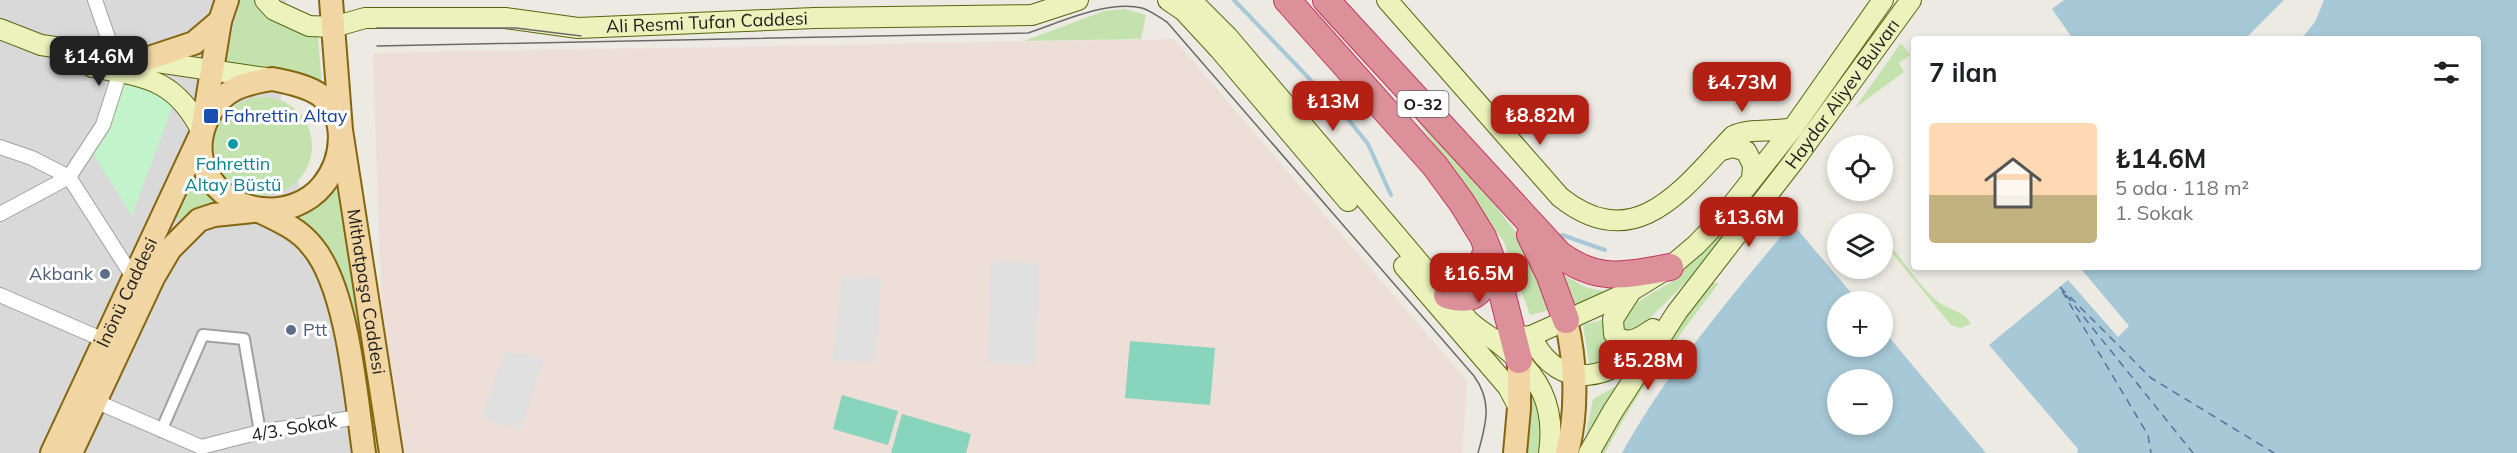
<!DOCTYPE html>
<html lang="tr">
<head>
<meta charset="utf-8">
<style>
	:root { --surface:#fff; --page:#f2f2f2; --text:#202124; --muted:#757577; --line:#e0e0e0; --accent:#b32014 }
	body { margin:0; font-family:Mulish,sans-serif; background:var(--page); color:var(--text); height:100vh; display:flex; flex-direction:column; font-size:22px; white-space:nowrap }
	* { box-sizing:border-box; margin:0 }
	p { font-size:20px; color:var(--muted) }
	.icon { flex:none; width:33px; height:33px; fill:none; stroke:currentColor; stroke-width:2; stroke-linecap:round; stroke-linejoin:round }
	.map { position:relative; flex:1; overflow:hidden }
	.details { position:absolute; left:1911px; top:36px; width:570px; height:234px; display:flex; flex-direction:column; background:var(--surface); border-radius:6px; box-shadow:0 3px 9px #0003 }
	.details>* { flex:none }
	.tools { position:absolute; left:1827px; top:135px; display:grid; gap:12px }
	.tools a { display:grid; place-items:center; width:66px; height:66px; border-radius:50%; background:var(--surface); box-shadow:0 3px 9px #0003; font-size:30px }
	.price { position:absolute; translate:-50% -51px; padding:0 14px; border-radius:12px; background:var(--accent); color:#fff; font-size:20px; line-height:39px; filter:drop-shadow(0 2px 3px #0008) }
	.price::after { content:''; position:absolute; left:50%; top:36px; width:18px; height:14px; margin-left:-9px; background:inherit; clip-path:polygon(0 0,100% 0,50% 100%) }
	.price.selected { background:#222; color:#fff }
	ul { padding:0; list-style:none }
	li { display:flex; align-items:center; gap:18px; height:150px; padding:0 18px }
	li+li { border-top:2px solid var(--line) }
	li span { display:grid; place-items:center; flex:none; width:168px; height:120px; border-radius:6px; color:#555 }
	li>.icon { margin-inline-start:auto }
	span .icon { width:72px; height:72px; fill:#fffc; stroke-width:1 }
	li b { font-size:26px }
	h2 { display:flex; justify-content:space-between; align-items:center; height:72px; padding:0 18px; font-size:26px }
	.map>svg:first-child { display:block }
	.residential { fill:#dad9d9 }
	.military { fill:#edded7 }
	.grass { fill:#c3e2ad }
	.park { fill:#c3f3ca }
	.pitch { fill:#88d4bc }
	.parking { fill:#e0e0e0 }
	.water { fill:#a7c8d6; fill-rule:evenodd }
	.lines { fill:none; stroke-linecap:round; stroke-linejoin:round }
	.stream { stroke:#a7c8d6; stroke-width:4 }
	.ferry { stroke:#5374a1; stroke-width:1.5; stroke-dasharray:8 6; stroke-linecap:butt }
	.pedestrian-casing { stroke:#a0a0a0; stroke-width:14 }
	.minor-casing { stroke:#a0a0a0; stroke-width:16 }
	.secondary-casing { stroke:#566610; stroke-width:22 }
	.primary-casing { stroke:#84660f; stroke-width:26 }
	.motorway-casing { stroke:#c4365c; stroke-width:28 }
	.pedestrian { stroke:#fff; stroke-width:10 }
	.minor { stroke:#fff; stroke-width:14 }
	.secondary { stroke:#ebf2bb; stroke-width:20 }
	.primary { stroke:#f1d5a2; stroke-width:22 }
	.motorway { stroke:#dc919a; stroke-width:26 }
	.tram { stroke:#6a6a6a; stroke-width:1.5 }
	.transit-dot { fill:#1a4fb4; stroke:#fff; stroke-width:2 }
	.culture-dot { fill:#0f9aa8; stroke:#fff; stroke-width:2 }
	.service-dot { fill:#5c6f8a; stroke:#fff; stroke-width:2 }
	.labels { text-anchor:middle; stroke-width:6; stroke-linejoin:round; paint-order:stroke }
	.shield { fill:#fff; stroke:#606060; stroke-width:1.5 }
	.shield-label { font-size:16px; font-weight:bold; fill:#1c1c1c }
	.street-label { font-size:18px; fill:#1c1c1c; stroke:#fff }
	.transit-label { font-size:18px; fill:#164399; stroke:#fff; text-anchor:start }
	.culture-label { font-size:18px; fill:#0d838f; stroke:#fff }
	.service-label { font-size:18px; fill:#4e5e75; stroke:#fff; text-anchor:end }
</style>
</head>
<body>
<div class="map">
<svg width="2517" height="453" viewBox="0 0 2517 453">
	<rect width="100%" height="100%" fill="#eceae2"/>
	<path class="residential" d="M0 0H286L280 120 376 453H0Z"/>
	<path class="military" d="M1174 39 1467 381 1462 453H399L381 292 373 53Z"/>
	<path class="grass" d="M240 0H253C270 23 292 30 318 36L322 87 295 77 225 61Z
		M1125 9 1146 15 1141 39 1024 41 1104 11Z
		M1892 14 1753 205 1685 283 1634 334 1621 333 1614 316 1671 282 1726 223 1883 15Z
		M1901 43 1910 55 1899 63 1904 72 1855 108Z
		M214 146a49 49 0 1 1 98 0a49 49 0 1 1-98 0Z
		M1403 100 1438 132 1522 240 1553 309 1530 315 1504 242Z
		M194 173 200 184 221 206 185 223 173 216Z
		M339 179 382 453H376C368 403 356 280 325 243 316 232 303 222 292 212Z
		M1882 235C1898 254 1919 286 1937 301 1947 310 1964 310 1971 324L1960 328 1951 325 1883 242Z
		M1562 274 1585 287 1607 292 1577 309Z
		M1708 283H1719C1677 338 1637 391 1605 453H1597L1655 356Z
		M1602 320 1612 342 1631 349 1591 374 1583 325Z
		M1618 385 1585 439 1593 399Z
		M1528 387 1539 402 1543 453H1525Z"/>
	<path class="park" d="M122 75 175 99 132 216 92 152Z"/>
	<path class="pitch" d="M1130 341 1215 348 1210 405 1125 398Z
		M842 395 898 411 888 445 833 429Z
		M902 414 971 434 966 453H891Z"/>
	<path class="parking" d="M991 261 1039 263 1035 365 988 363Z
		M842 276 881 278 875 363 833 360Z
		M505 352 544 357 521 430 481 418Z"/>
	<path class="water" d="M2064 0H2284L2245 39H2073L2052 9Z
		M2324 0H2517V453H2077L2078 449 1989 345 2068 280 2118 337 2129 326 2082 270 2086 267H2478V39H2301L2315 22Z
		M1792 223 1858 301 1838 302V346H1882L1883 330 1986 453H1622C1669 369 1731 297 1792 223ZM1838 380H1882V424H1838Z"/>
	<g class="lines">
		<path class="stream" d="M1234 0 1348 119 1368 144 1391 195
			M1562 235 1605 250"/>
		<path class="ferry" d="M2060 287 2151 378 2274 453
			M2062 291 2148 435 2151 453
			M2066 295 2193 453"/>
		<defs>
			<path id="pedestrian" d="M161 431 203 335 244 339 260 432"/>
			<path id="minor" d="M95 0 115 58
				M0 147 32 158 69 177 133 277
				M0 214 69 177 103 125 120 72
				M0 295 104 340
				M95 401 201 447 260 432 359 417"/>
			<g id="secondary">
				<path id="s1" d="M265 0 274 10 309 26 333 27 365 18H505L578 28 814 18 1032 15 1078 0"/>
				<path d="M1168 0 1184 11 1220 50 1348 201"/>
				<path d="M1191 0 1228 37 1468 320C1478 330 1490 336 1501 345 1539 374 1556 405 1549 453"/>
				<path d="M1387 0 1560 197C1635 257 1683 189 1733 136 1751 127 1774 133 1793 128"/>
				<path d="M0 29 41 45 265 78"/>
				<path d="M92 67C146 77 176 79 202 132"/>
				<path d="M1719 151 1733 147 1746 151 1753 165 1752 179"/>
				<path d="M1404 266 1508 387 1519 408"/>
				<path d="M1631 291 1613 319 1614 334C1627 347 1640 338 1653 329"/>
				<path d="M1531 336C1559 396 1615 379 1653 338"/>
				<path d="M1501 339 1531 336 1631 291 1670 267 1696 245 1720 220 1793 128 1883 0"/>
				<path id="s2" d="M1589 453 1613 411 1677 312 1793 162 1911 0"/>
			</g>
			<g id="primary">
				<path id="s3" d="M331 0 341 130 391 453"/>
				<path d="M143 60 194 43 220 21"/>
				<path d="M272 79C288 82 307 86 320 95 349 117 343 160 323 185 292 223 229 215 207 173 191 144 207 102 237 88 248 83 260 81 272 79Z"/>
				<path d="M259 211C278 220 299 229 312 246 348 288 356 398 364 453"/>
				<path d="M1566 320C1576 362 1578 411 1567 453"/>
				<path id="s4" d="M52 453 202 132 220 21 227 0"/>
				<path d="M71 453 153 278 170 249 199 220 214 215 253 211"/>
				<path d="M1515 453 1519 408V360"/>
			</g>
			<path id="motorway" d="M1287 0 1435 166 1462 203 1483 237 1497 273 1519 360
				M1326 0 1559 254C1598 283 1626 275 1670 267
				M1530 235 1549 274 1566 320
				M1447 295C1479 305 1490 285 1485 255"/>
		</defs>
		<use href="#pedestrian" class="pedestrian-casing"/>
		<use href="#minor" class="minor-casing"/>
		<use href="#secondary" class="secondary-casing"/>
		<use href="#primary" class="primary-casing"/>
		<use href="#motorway" class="motorway-casing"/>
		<use href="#pedestrian" class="pedestrian"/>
		<use href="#minor" class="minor"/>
		<use href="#secondary" class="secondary"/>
		<use href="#primary" class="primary"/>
		<use href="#motorway" class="motorway"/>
		<path class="tram" d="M377 28H516L581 36
			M377 46 1028 33C1061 22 1107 0 1142 8 1151 11 1159 17 1167 22L1474 376C1493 402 1486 424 1478 453"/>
	</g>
	<rect class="transit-dot" x="203" y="108" width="16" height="16" rx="3"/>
	<circle class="culture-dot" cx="233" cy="144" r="6"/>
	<g class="service-dot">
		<circle cx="105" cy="274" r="6"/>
		<circle cx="291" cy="330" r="6"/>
	</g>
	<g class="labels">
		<rect class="shield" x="1397.5" y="91" width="51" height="26" rx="4.5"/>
		<g class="shield-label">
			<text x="1423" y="110">O-32</text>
		</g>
		<g class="street-label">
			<text dy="6" stroke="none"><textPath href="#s1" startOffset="452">Ali Resmi Tufan Caddesi</textPath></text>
			<text dy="6" stroke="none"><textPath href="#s2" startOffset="440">Haydar Aliyev Bulvarı</textPath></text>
			<text dy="6" stroke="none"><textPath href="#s4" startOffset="177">İnönü Caddesi</textPath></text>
			<text dy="6" stroke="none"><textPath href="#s3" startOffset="294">Mithatpaşa Caddesi</textPath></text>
			<text transform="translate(294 428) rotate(-10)" y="6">4/3. Sokak</text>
		</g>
		<g class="transit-label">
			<text x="224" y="122">Fahrettin Altay</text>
		</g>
		<g class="culture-label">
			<text x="233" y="170">Fahrettin<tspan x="233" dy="21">Altay Büstü</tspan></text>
		</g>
		<g class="service-label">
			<text x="93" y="280">Akbank</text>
			<text x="303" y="336" text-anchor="start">Ptt</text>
		</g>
	</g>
</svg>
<div class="tools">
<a><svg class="icon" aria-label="locate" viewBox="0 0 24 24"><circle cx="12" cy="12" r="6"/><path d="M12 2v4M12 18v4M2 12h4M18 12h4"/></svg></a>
<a><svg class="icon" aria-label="layers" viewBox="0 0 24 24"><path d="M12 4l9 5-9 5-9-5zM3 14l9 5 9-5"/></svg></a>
<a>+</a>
<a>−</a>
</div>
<b class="price selected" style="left:99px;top:87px">₺14.6M</b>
<b class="price" style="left:1742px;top:113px">₺4.73M</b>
<b class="price" style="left:1333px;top:132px">₺13M</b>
<b class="price" style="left:1540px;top:146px">₺8.82M</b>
<b class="price" style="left:1749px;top:248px">₺13.6M</b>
<b class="price" style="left:1479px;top:304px">₺16.5M</b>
<b class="price" style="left:1648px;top:391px">₺5.28M</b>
<section class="details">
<h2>7 ilan<svg class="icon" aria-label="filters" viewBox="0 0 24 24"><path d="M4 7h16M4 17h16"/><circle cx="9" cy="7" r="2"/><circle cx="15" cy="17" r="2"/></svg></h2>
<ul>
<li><span style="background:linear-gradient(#ffd9b3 60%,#c2b280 0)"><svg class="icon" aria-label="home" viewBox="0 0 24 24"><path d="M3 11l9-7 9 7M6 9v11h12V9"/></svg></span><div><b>₺14.6M</b><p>5 oda · 118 m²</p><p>1. Sokak</p></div></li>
</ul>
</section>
</div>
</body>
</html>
